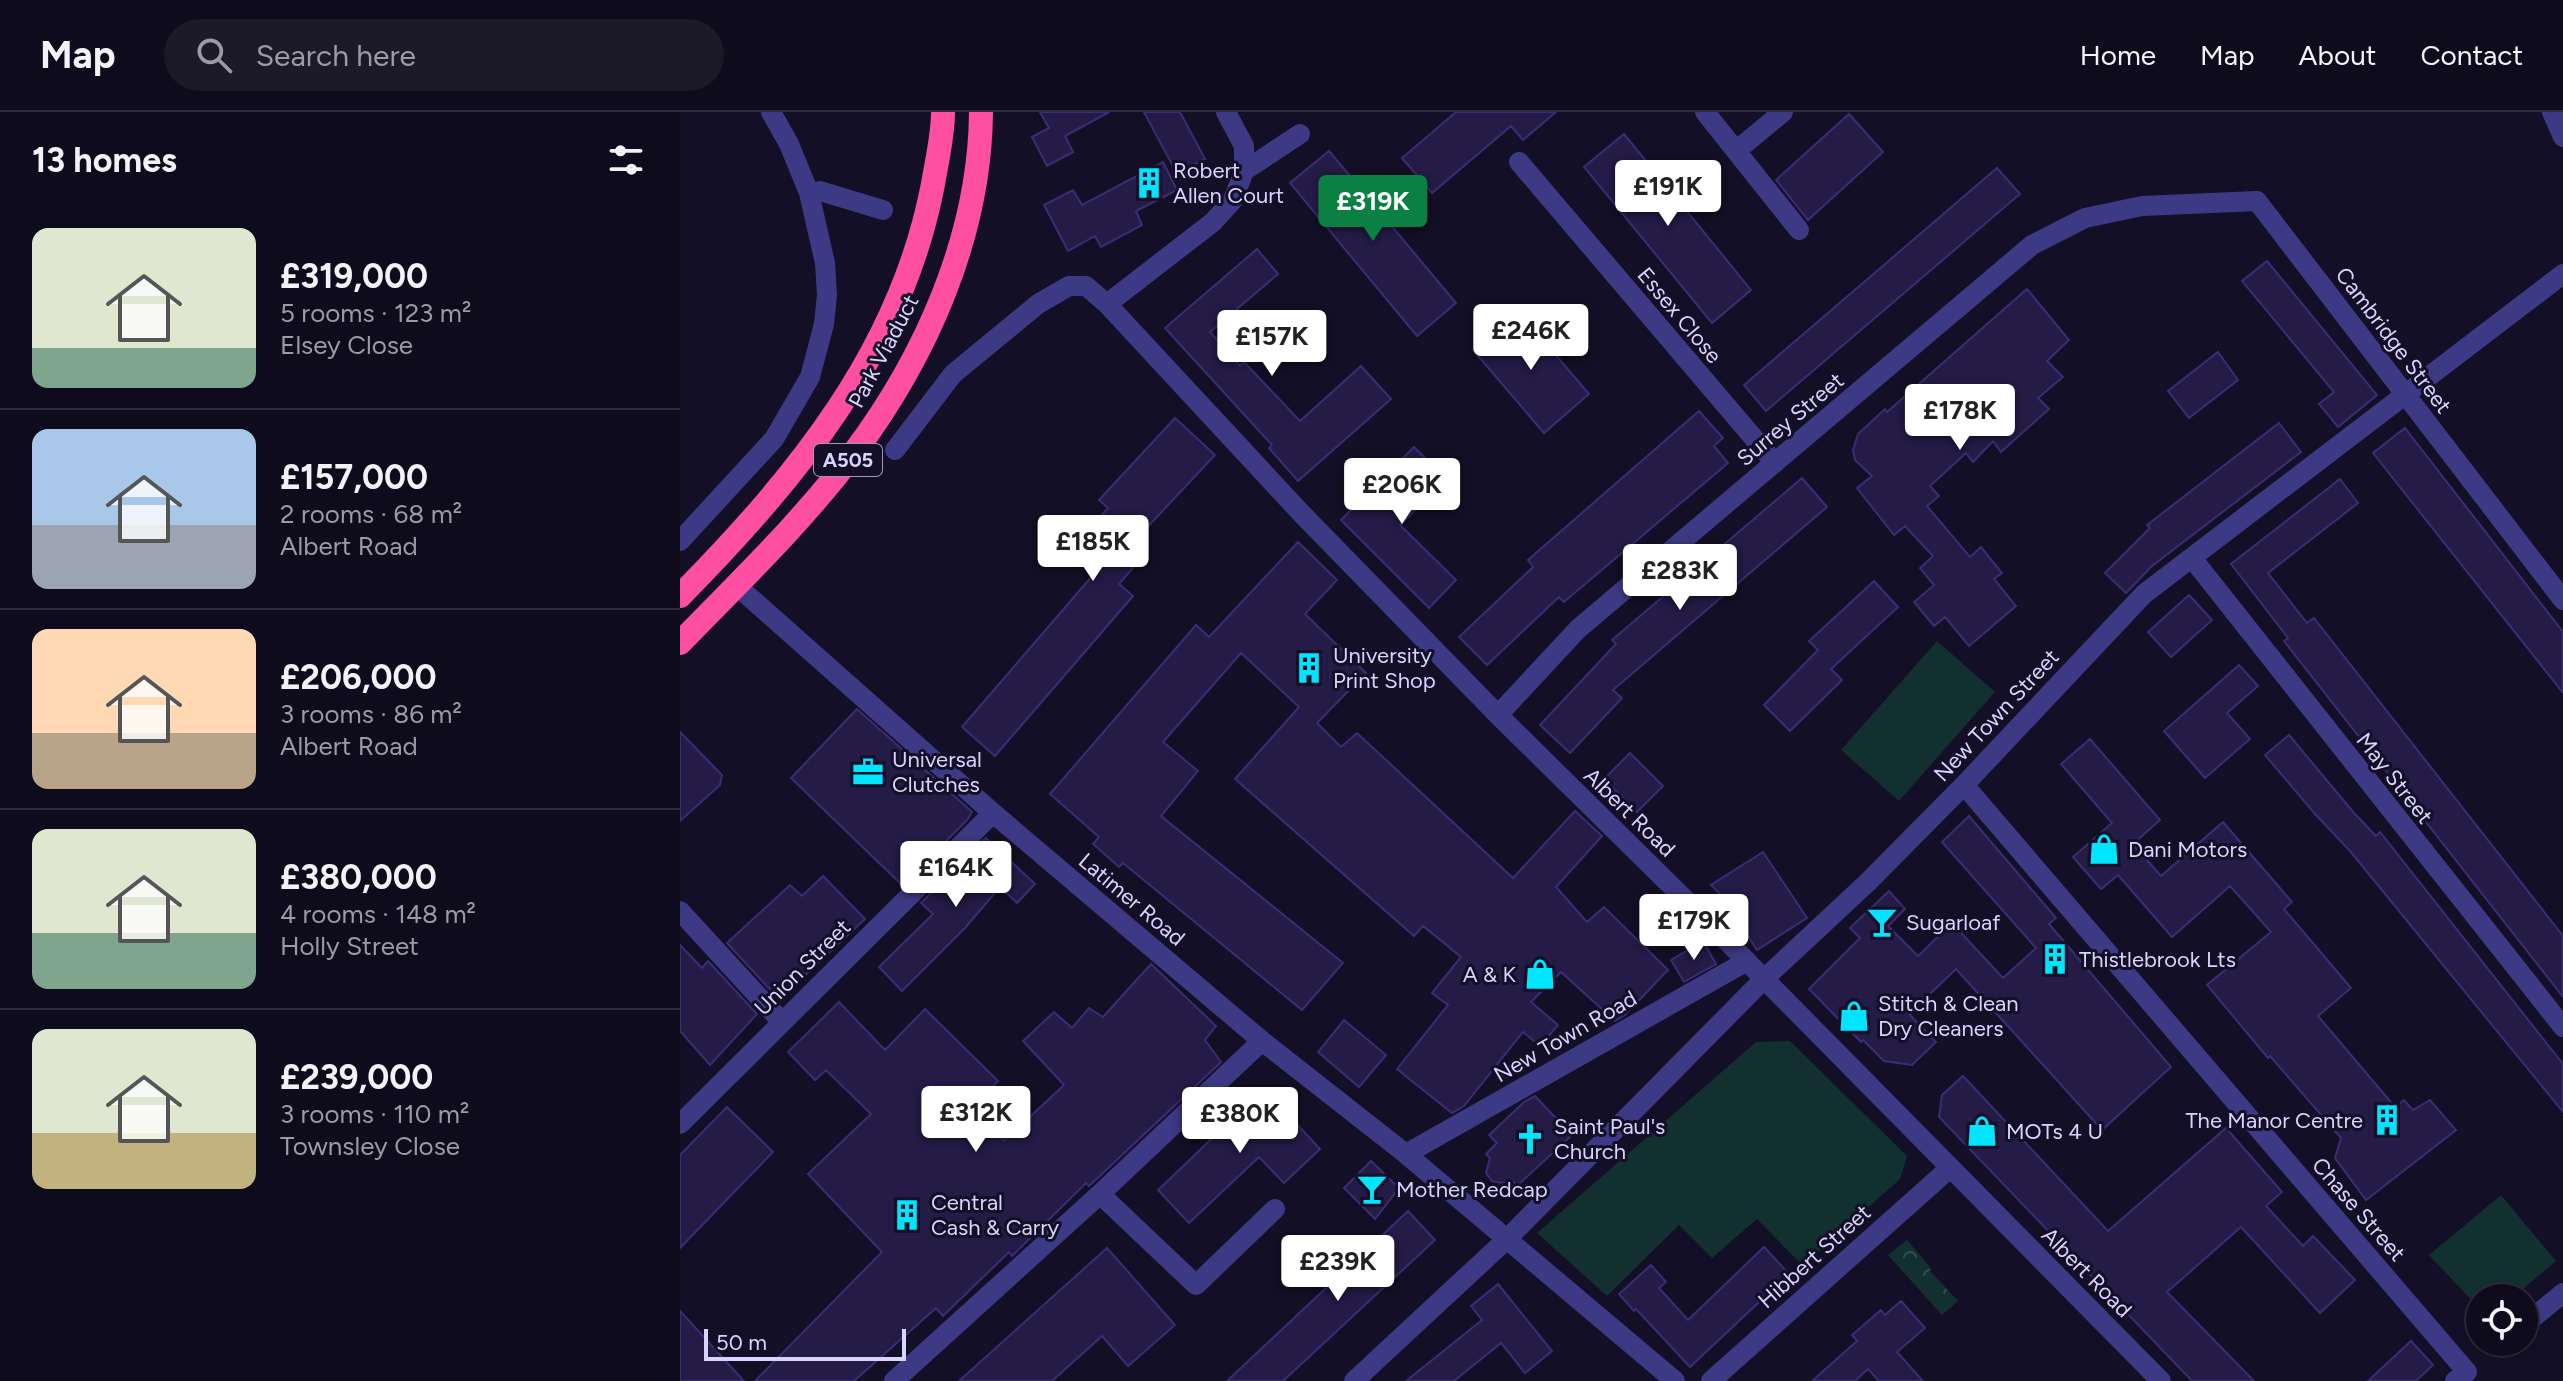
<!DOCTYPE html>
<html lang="en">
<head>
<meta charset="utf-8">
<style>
	:root { --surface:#0e0b1c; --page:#1c1929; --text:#f1f3f6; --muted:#9b9ba3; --line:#2e2b3b; --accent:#0b8043 }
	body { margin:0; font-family:Figtree,sans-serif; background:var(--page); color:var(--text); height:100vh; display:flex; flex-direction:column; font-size:30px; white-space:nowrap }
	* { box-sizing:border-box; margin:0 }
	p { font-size:26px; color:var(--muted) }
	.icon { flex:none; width:44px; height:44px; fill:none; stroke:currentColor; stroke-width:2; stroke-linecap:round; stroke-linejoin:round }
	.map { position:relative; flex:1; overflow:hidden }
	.drawer { display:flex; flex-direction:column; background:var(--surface); width:680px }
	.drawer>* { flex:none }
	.tools { position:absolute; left:1786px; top:1172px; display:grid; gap:16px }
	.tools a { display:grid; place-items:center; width:72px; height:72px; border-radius:50%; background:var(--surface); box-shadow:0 2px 6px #0004,0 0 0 2px var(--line); font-size:40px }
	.scale { position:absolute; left:24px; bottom:20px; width:202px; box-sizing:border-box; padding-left:8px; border:4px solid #d9d4ff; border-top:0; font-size:22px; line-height:28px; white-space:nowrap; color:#d9d4ff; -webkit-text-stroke:6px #130f26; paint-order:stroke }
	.price { position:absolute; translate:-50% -68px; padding:0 18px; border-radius:8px; background:#fff; color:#222; font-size:26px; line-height:52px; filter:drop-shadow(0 2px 4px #0008) }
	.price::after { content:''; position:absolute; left:50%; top:48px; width:24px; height:18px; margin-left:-12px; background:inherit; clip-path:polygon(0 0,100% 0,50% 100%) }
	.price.selected { background:var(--accent); color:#fff }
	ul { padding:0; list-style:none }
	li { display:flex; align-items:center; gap:24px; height:200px; padding:0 32px }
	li+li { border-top:2px solid var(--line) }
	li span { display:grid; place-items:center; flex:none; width:224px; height:160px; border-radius:16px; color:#555 }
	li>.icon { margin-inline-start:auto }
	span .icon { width:96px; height:96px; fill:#fffc; stroke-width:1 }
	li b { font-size:34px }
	h2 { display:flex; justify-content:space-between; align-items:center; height:96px; padding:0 32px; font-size:34px }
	header { display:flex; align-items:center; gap:48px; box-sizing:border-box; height:112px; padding:0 40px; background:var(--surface); border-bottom:2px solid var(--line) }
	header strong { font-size:38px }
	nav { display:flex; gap:44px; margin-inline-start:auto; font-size:28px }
	.search { width:560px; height:72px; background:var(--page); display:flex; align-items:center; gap:20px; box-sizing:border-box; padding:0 28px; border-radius:44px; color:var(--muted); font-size:30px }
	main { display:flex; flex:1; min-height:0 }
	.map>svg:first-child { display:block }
	.green { fill:#12302f }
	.forest { fill:url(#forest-crowns) }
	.building { fill:#241b47; stroke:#3b2d73; stroke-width:2 }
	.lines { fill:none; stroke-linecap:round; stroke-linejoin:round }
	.street { stroke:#3d3a85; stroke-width:20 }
	.highway { stroke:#ff4fa3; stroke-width:24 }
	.labels { text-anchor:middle; stroke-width:6; stroke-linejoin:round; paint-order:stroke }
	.shield { fill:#130f26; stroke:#9e99be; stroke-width:2 }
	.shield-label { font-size:20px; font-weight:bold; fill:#d9d4ff }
	.poi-label { font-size:22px; fill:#d9d4ff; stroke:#130f26; text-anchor:start }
	.street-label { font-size:22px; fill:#d9d4ff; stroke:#130f26 }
</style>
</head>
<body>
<header>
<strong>Map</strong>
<div class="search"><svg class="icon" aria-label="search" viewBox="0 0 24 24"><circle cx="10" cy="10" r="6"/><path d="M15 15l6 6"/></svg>Search here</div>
<nav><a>Home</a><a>Map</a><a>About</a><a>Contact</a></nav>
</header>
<main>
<section class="drawer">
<h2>13 homes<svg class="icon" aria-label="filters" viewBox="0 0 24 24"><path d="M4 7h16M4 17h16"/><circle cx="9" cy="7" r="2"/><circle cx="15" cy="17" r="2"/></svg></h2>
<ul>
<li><span style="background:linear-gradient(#dfe7d0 75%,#7fa58c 0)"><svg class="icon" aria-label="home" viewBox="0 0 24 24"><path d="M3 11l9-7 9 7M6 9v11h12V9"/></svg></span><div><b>£319,000</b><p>5 rooms · 123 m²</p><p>Elsey Close</p></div></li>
<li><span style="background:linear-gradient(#a9c7e8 60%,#9aa5b1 0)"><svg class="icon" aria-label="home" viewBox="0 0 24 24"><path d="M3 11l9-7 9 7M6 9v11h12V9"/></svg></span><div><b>£157,000</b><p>2 rooms · 68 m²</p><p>Albert Road</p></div></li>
<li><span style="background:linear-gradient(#ffd9b3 65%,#b9a48a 0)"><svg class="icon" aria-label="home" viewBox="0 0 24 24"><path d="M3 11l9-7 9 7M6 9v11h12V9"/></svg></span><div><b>£206,000</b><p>3 rooms · 86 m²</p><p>Albert Road</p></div></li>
<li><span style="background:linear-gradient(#dfe7d0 65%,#7fa58c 0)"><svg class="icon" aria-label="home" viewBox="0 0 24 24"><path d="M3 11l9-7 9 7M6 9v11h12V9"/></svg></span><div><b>£380,000</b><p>4 rooms · 148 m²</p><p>Holly Street</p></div></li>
<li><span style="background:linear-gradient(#dfe7d0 65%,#c2b280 0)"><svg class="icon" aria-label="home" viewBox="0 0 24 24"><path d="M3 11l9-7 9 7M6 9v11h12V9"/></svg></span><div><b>£239,000</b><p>3 rooms · 110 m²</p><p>Townsley Close</p></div></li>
</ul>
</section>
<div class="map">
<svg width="1883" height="1269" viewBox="0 0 1883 1269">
	<defs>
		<pattern id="forest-crowns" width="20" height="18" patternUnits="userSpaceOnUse" patternTransform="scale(2)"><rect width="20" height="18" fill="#12302f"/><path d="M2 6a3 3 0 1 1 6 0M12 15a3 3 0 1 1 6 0" fill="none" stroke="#344d4e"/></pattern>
	</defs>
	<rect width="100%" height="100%" fill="#130f26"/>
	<path class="green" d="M1257 529 1315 580 1219 689 1161 638Z
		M1110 929 1227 1044 1220 1067 1123 1154 1077 1107 1032 1146 999 1113 927 1184 857 1121 1076 930Z
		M1821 1083 1876 1149 1832 1186H1800V1197L1749 1143Z"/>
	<path class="forest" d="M1227 1128 1251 1156 1250 1159 1278 1189 1262 1203 1208 1143Z"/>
	<path class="building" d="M360 0H429L385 24 393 40 367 54 352 25 369 16Z
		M464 0H500L525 47 497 62Z
		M776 0H876L843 28 831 14 752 81 722 46Z
		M1169 2 1203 40 1128 108 1096 68Z
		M944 22 1071 178 1032 211 904 55Z
		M649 39 776 191 737 224 610 71Z
		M483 50 497 78 456 99 462 113 421 135 415 124 388 139 364 93 393 78 402 93Z
		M1317 56 1340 82 1086 299 1064 273Z
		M577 137 598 162 530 220 560 254 564 250 620 309 681 254 711 287 618 369 589 336 592 333 485 216Z
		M1587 149 1697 283 1658 315 1639 292 1654 280 1562 169Z
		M1347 177 1389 228 1367 249 1383 265 1358 286 1369 297 1321 340 1313 329 1293 350 1286 341 1250 374 1259 384 1247 394 1290 445 1301 435 1322 461 1314 467 1336 494 1289 534 1265 505 1254 514 1234 490 1254 473 1240 456 1253 444 1225 414 1214 423 1177 376 1192 364 1175 348 1173 338 1178 322 1205 297 1207 300Z
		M838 199 909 282 864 321 793 238Z
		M1538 240 1558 268 1509 306 1488 279Z
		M1019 299 1043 326 1034 334 1048 351 884 490 879 485 807 553 779 525 853 455 848 448Z
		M495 306 535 343 444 440 457 451 439 472 453 484 315 644 282 615 419 456 394 435 428 396 419 388Z
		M1599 311 1621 340 1472 454 1446 481 1425 461 1470 416 1467 413Z
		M1725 316 1883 520V581L1693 341Z
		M734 335 766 367 720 413 776 468 749 496 661 408Z
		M1122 366 1147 395 933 578 942 586 890 641 860 613 936 532 932 528Z
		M1660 367 1678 391 1588 461 1627 511 1634 506 1883 824V885L1604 529 1608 526 1551 452Z
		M618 430 657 468 625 502 686 561 637 611 661 635 677 621 833 766 895 699 922 724 876 775 907 810 924 795 988 858 945 903 935 909 881 860 851 890 878 913 860 934 843 920 784 994 772 1001 717 957 768 893 752 881 781 845 743 814 734 824 555 667 619 595 561 541 483 630 518 659 481 704 663 851 622 898 443 751 439 755 413 732 419 725 370 682 516 513 529 525Z
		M1194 469 1218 495 1151 557 1162 568 1110 619 1084 593 1138 538 1129 529Z
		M1509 483 1532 508 1491 545 1468 520Z
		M1559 553 1578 574 1547 601 1570 627 1525 666 1484 619Z
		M177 597 292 700 287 708 222 773 111 666Z
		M0 620 42 663 40 673 0 709Z
		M1609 623 1674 701 1696 724 1700 720 1883 952V1000L1670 739 1635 702 1585 643Z
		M1410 627 1480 708 1453 732 1481 764 1543 710 1612 790 1604 797 1671 876 1638 904 1715 995 1724 988 1733 998 1750 988 1776 1018 1686 1088 1655 1046 1661 1026 1590 944 1588 946 1527 873 1591 820 1550 774 1492 825 1438 763 1421 777 1393 745 1432 711 1381 652Z
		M950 641 983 674 957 700 924 667Z
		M1289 704 1376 806 1369 812 1491 955 1422 1018 1276 857 1229 902 1256 930 1232 953 1204 949 1183 928 1181 930 1129 877 1180 826 1170 816 1209 779 1225 797 1208 814 1238 844 1272 811 1323 866 1356 836 1262 730Z
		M306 726 355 772 337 791 320 775 285 816 222 879 199 855 253 802 241 791Z
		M1083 740 1127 806 1077 838 1054 802 1057 799 1031 773Z
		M143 764 185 807 102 885 98 881 95 883 47 831 110 773 122 784Z
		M1023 829 1036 852 1004 870 991 848Z
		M0 833 22 856 28 849 77 902 30 953 0 919Z
		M471 852 536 914 525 928 541 950 409 1074 406 1071 332 1144 329 1140 263 1204 256 1196 174 1269H75L202 1140 128 1062 191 1002 146 958 135 968 108 940 159 890 205 938 245 897 318 969 291 997 324 1029 384 973 343 929 374 900 392 916 409 896 423 905Z
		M664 908 706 943 679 975 638 940Z
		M1283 964 1428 1119 1546 1016 1602 1080 1586 1094 1623 1134 1633 1124 1675 1168 1640 1201 1561 1115 1487 1180 1574 1269H1512L1259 1005 1262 983Z
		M584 977 640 1037 604 1071 579 1045 509 1111 478 1078Z
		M855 984 892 1023 837 1074 832 1068 822 1071 812 1069 806 1061 810 1046 806 1042 817 1031 809 1023 844 990Z
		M47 995 93 1040 0 1136V1043Z
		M691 1049 719 1076 695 1107 664 1076Z
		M728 1099 755 1128 603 1269H547Z
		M1084 1135 1109 1162 1010 1255 956 1197 954 1199 939 1182 971 1153 986 1170 979 1176 1008 1208Z
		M427 1136 495 1213 448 1254 422 1224 372 1269H279Z
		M818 1172 872 1239 845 1261 821 1231 774 1269H726L802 1208 791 1194Z
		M1221 1189 1245 1216 1217 1240 1243 1269H1199L1188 1257 1175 1269H1132L1177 1229 1172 1223 1201 1198 1205 1203Z
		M0 1199 64 1269H0Z
		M1731 1229 1753 1253 1736 1269H1688Z"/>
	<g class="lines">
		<path class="street" d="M1025 0 1119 118
			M1872 0 1883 25
			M1056 39 1103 0
			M839 50 1095 351
			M564 59 620 22
			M129 81 140 79 203 98
			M427 192 533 110 553 88 564 59V34L546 0
			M215 338 273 262 358 192 389 174H406L427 192 621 401 818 603 1027 809 1481 1269
			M0 429 94 327 130 265 144 212 147 183 145 151 129 81 109 32 91 0
			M1512 446 1883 915
			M57 474 313 701 582 929 726 1042 995 1269
			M818 603 898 517 1352 133 1405 106 1462 94 1577 89 1883 488
			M1284 673 1787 1260 1775 1269
			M0 799 101 909
			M0 1012 313 701
			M726 1042 1067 849
			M420 1082 516 1173 595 1097
			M1844 1213 1883 1181
			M214 1269 420 1082 582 929
			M674 1269 827 1127 1084 867 1188 770 1284 673 1464 482 1883 162
			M1031 1269 1270 1056"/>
		<path class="highway" d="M0 484C116 366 221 240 253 72 257 48 263 24 263 0
			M0 531C59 470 122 410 173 342 246 245 300 124 301 0"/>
	</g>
	<defs>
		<symbol id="building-bare" viewBox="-9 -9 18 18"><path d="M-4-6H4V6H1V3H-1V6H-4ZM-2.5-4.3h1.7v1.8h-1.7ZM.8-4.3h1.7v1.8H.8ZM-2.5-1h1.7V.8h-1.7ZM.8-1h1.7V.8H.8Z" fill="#00e5ff" stroke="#130f26" stroke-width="2.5" paint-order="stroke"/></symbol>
		<symbol id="office-bare" viewBox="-9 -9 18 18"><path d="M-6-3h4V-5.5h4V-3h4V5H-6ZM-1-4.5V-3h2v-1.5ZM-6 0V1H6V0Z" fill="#00e5ff" stroke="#130f26" stroke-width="2.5" paint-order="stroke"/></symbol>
		<symbol id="shop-bare" viewBox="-9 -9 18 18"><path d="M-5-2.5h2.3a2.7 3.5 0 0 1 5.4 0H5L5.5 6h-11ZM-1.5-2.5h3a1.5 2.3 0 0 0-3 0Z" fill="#00e5ff" stroke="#130f26" stroke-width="2.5" paint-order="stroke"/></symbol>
		<symbol id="bar-bare" viewBox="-9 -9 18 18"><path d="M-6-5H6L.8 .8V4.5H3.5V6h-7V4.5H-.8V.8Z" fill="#00e5ff" stroke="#130f26" stroke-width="2.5" paint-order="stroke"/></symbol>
		<symbol id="church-bare" viewBox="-9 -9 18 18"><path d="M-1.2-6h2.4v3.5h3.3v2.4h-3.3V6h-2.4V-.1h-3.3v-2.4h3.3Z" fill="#00e5ff" stroke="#130f26" stroke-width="2.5" paint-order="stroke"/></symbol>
	</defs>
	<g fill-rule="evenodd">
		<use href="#building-bare" x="447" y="49" width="44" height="44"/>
		<use href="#building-bare" x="607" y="534" width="44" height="44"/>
		<use href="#office-bare" x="166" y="638" width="44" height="44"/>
		<use href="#shop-bare" x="1402" y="715" width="44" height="44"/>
		<use href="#bar-bare" x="1180" y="788" width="44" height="44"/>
		<use href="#building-bare" x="1353" y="825" width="44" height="44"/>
		<use href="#shop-bare" x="838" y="840" width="44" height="44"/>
		<use href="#shop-bare" x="1152" y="882" width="44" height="44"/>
		<use href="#building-bare" x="1685" y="986" width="44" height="44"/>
		<use href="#shop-bare" x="1280" y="997" width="44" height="44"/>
		<use href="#church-bare" x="828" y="1005" width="44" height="44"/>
		<use href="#bar-bare" x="670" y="1055" width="44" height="44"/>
		<use href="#building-bare" x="205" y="1081" width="44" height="44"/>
	</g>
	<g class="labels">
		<rect class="shield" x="134" y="332" width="68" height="32" rx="6"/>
		<g class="shield-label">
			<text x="168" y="355">A505</text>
		</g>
		<g class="poi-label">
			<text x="493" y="66">Robert<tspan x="493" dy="25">Allen Court</tspan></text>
			<text x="653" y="551">University<tspan x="653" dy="25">Print Shop</tspan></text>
			<text x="212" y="655">Universal<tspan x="212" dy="25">Clutches</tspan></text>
			<text x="1448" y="745">Dani Motors</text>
			<text x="1226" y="818">Sugarloaf</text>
			<text x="1399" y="855">Thistlebrook Lts</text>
			<text x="836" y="870" text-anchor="end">A &amp; K</text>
			<text x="1198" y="899">Stitch &amp; Clean<tspan x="1198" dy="25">Dry Cleaners</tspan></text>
			<text x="1683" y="1016" text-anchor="end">The Manor Centre</text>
			<text x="874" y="1022">Saint Paul's<tspan x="874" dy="25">Church</tspan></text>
			<text x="1326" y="1027">MOTs 4 U</text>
			<text x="716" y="1085">Mother Redcap</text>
			<text x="251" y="1098">Central<tspan x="251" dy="25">Cash &amp; Carry</tspan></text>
		</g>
		<g class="street-label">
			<text transform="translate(1000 203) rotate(50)" y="8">Essex Close</text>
			<text transform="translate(1714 228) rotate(53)" y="8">Cambridge Street</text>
			<text transform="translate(203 239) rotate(-62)" y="8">Park Viaduct</text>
			<text transform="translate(1110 307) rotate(-40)" y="8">Surrey Street</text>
			<text transform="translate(1316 603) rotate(-47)" y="8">New Town Street</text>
			<text transform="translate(1715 666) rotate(52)" y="8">May Street</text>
			<text transform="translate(950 700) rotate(44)" y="8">Albert Road</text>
			<text transform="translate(452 787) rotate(40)" y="8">Latimer Road</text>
			<text transform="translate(122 855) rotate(-45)" y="8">Union Street</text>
			<text transform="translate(885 924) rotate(-30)" y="8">New Town Road</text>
			<text transform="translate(1679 1097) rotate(49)" y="8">Chase Street</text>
			<text transform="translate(1134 1144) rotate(-42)" y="8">Hibbert Street</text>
			<text transform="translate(1407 1160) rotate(45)" y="8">Albert Road</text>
		</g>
	</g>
</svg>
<div class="tools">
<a><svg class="icon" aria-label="locate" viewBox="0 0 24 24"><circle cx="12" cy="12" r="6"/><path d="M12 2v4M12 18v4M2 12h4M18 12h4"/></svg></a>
</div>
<div class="scale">50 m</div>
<b class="price" style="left:988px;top:116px">£191K</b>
<b class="price selected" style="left:693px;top:131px">£319K</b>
<b class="price" style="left:851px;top:260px">£246K</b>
<b class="price" style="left:592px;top:266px">£157K</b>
<b class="price" style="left:1280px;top:340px">£178K</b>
<b class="price" style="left:722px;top:414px">£206K</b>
<b class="price" style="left:413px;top:471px">£185K</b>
<b class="price" style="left:1000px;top:500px">£283K</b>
<b class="price" style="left:276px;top:797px">£164K</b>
<b class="price" style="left:1014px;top:850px">£179K</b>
<b class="price" style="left:296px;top:1042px">£312K</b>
<b class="price" style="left:560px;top:1043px">£380K</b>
<b class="price" style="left:658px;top:1191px">£239K</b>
</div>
</main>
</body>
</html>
